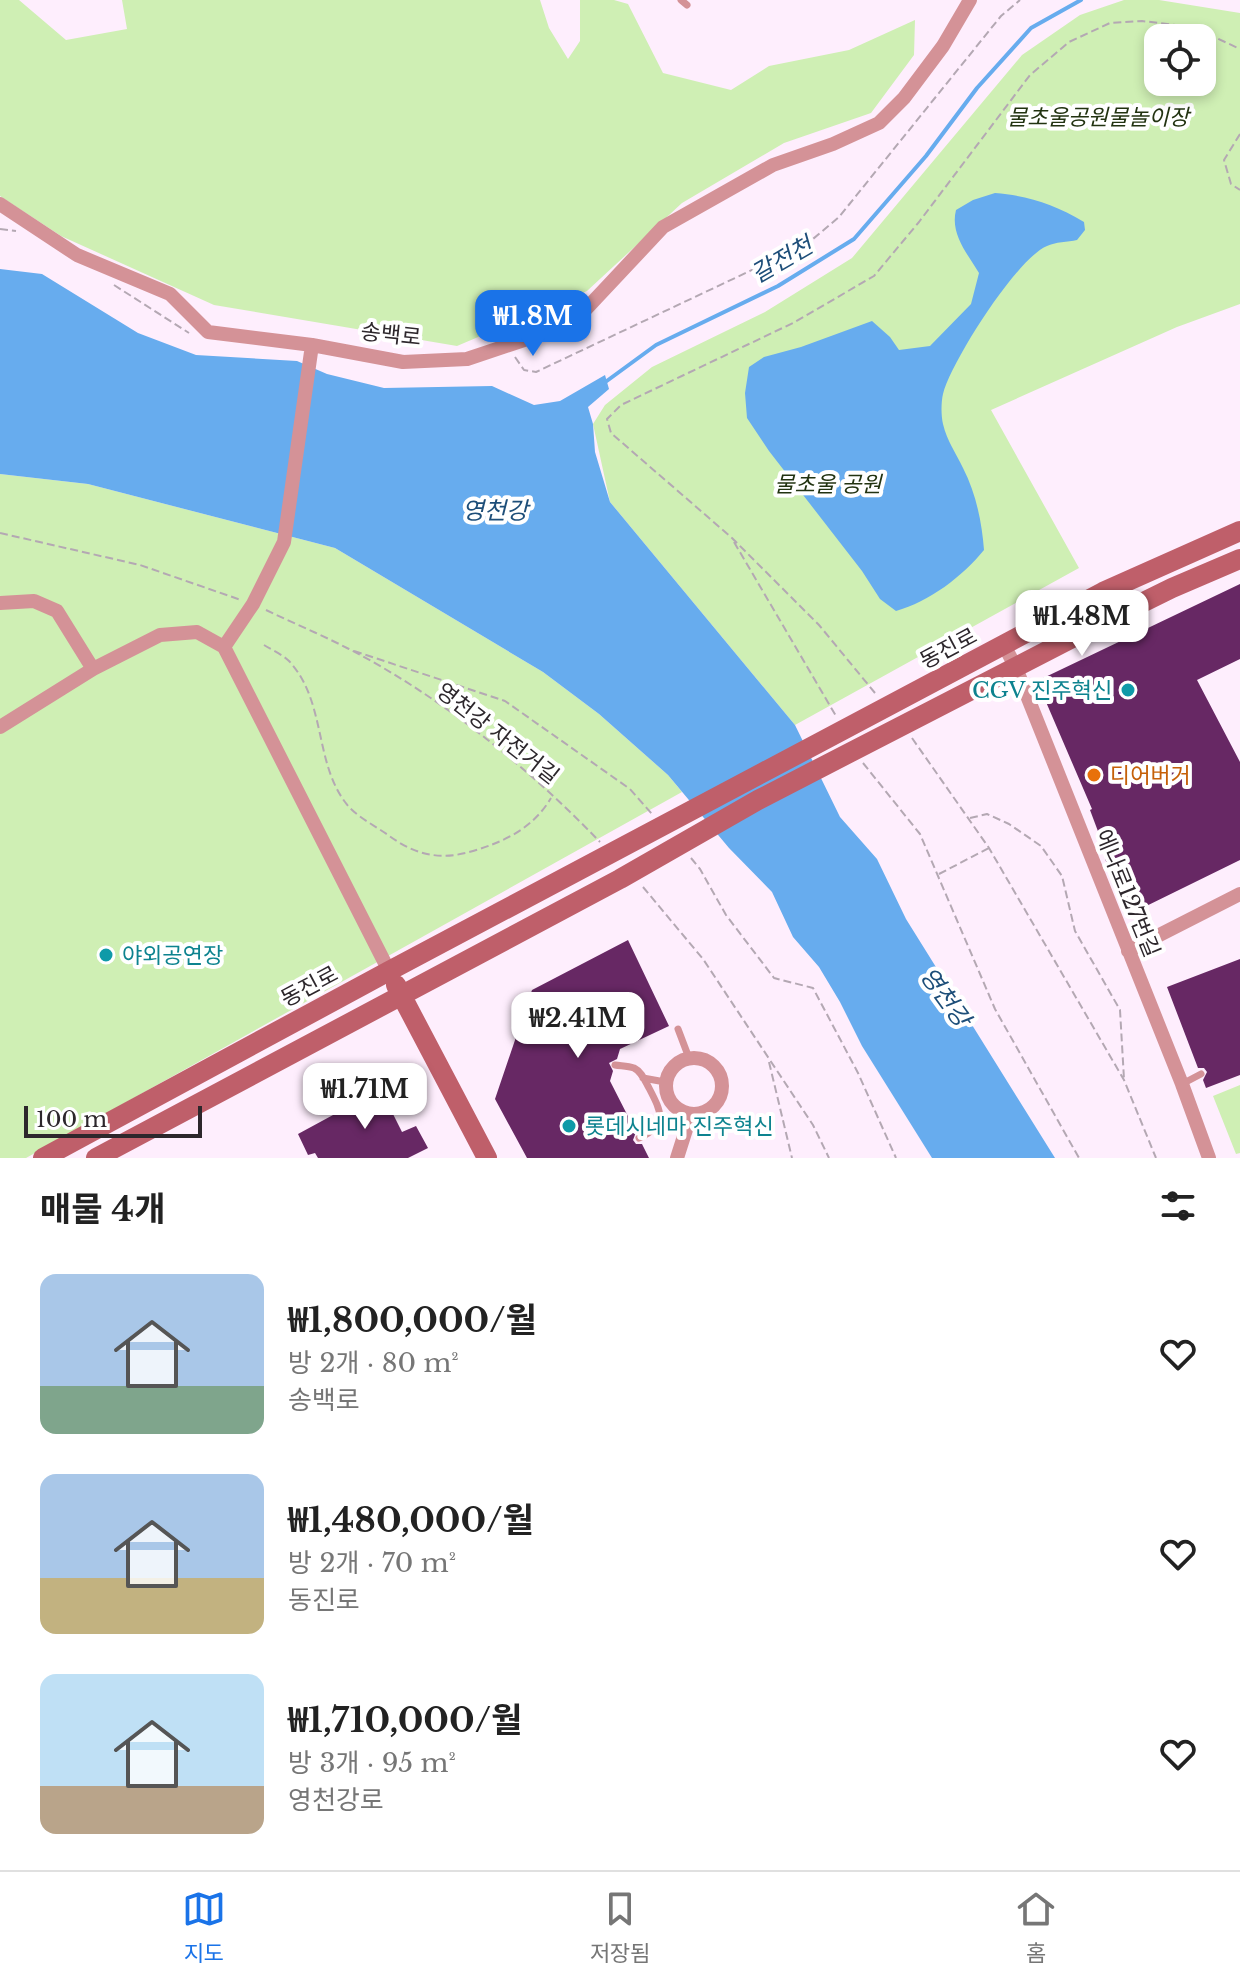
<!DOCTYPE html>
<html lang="ko">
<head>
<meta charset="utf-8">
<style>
	:root { --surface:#fff; --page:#f6f6f6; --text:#222; --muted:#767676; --line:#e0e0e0; --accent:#1a73e8 }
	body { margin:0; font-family:"Libre Baskerville","Noto Sans KR",serif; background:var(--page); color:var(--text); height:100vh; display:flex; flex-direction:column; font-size:30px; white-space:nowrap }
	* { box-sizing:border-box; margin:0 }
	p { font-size:26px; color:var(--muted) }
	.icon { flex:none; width:44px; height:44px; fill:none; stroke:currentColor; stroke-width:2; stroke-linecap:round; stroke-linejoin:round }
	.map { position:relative; height:1158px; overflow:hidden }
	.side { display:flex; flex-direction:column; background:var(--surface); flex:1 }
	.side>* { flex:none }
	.fabs { position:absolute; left:1144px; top:24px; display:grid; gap:16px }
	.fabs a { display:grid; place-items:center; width:72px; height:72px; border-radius:16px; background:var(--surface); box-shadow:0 4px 12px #0003; font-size:40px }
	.scale { position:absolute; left:24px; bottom:20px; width:178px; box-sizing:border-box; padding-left:8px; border:4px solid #2d272c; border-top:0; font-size:22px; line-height:28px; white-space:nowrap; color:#2d272c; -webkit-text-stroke:6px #fff; paint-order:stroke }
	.price { position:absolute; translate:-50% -68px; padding:0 18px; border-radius:16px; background:#fff; color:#222; font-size:26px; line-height:52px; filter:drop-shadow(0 2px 4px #0008) }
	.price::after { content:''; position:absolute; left:50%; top:48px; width:24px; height:18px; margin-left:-12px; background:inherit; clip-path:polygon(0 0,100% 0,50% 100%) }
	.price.on { background:var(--accent); color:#fff }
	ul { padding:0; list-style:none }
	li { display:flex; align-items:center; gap:24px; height:200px; padding:0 40px }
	li span { display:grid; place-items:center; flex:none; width:224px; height:160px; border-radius:16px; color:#555 }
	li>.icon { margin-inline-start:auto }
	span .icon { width:96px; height:96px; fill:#fffc; stroke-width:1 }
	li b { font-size:34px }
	h2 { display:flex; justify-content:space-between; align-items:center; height:96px; padding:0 40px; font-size:34px }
	.menu { display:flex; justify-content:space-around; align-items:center; height:112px; border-top:2px solid var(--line); background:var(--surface); font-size:22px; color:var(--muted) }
	.menu a { display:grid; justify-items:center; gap:4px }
	.menu .on { color:var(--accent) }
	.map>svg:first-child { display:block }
	.green { fill:#cfefb4; fill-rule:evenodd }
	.water { fill:#67acee }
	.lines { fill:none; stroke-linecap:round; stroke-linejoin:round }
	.stream { stroke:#67acee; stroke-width:4 }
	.building { fill:#672864 }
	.path { stroke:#b4a8b3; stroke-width:2; stroke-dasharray:8 4; stroke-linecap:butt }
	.lane { stroke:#d49297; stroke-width:7 }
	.street { stroke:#d49297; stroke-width:14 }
	.secondary { stroke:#bf5f6a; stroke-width:20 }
	.culture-dot { fill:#0f9aa8; stroke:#fff; stroke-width:3 }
	.food-dot { fill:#e8710a; stroke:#fff; stroke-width:3 }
	.labels { text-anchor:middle; stroke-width:8; stroke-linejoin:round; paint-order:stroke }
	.park-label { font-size:22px; font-style:italic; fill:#231; stroke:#fff }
	.street-label { font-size:22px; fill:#2d272c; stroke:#fff }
	.culture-label { font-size:22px; fill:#0d838f; stroke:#fff; text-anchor:start }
	.food-label { font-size:22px; fill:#c56008; stroke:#fff; text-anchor:start }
	.water-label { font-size:24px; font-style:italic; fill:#1d4e79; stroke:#fff }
</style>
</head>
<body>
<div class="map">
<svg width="1240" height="1158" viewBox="0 0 1240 1158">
	<rect width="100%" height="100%" fill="#feeefd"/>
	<path class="green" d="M0 0H19L66 40 127 29 122 0H540L549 28 568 59 580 41V0H614L628 4 663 73 731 90 769 66 849 50 915 20 914 55 871 113 784 143 682 203 587 291 457 346 214 305 61 236 0 196Z
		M1124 0H1159L1240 13V304L1177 327 991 410 1079 568 795 725 610 502 593 424 605 405 652 367 765 312 852 258 1022 55 1080 15ZM1158 38H1202V82H1158Z
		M0 474 88 484 335 548 543 672 599 714 668 775 682 792 26 1158H0Z
		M1240 1085V1153L1236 1154 1213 1096Z"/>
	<path class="water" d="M995 193C1029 196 1054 204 1084 222L1085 230 1077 240C1068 242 1055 242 1047 246 1017 258 951 362 943 394 941 402 941 416 943 424 947 441 956 453 963 468 976 493 982 523 984 550 963 576 929 602 896 611L880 599 862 571 769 451 747 418 745 393 749 367 764 357 801 347 872 321 890 337 899 350 930 346 971 304 979 273C967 253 950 234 956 210L973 200Z
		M0 269 42 274 138 333 196 355 297 361 327 374 384 388 492 386 534 405 560 401 605 375 609 389 588 407 593 424 595 452 610 502 795 725 840 817 877 859 906 919 1055 1158H932L862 1046 840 1002 819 967 793 937 772 892 729 848 668 775 599 714 543 672 335 548 88 484 0 474Z"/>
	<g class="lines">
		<path class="stream" d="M604 383 656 345 778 286 854 239 926 156 977 88 1031 28 1081 0"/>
	</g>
	<path class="building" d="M1240 584V659L1197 680 1240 762V860L1128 915 1105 859 1108 858 1090 810 1092 809 1037 681Z
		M628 940 669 1026 620 1049 617 1059 609 1063 613 1071 610 1081 636 1132 633 1140 636 1144H642L649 1158H527L495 1099 532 990Z
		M1240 959V1075L1206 1088 1203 1080 1207 1072 1204 1068H1198L1167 987Z
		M392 1083 403 1106 392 1112 402 1132 416 1126 428 1148 408 1158H318L315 1153 308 1155 298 1134Z"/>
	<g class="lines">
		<path class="path" d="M1240 134 1224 160 1231 184 1240 190
			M0 229 16 231
			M114 285 189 333
			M515 357 524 370 536 372 807 244 839 217 1001 16 1020 0
			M0 533 140 565 241 600
			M734 542 836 716
			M266 610C293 623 322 635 349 649 440 696 529 768 600 842
			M264 645C272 650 283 655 289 661 326 701 314 760 345 802 355 816 374 825 388 835 415 855 440 861 473 851 506 841 533 828 551 798
			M354 651 505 701 630 789 652 814
			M875 693 819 625 732 538 611 433 607 419 621 405 793 323 874 276 919 222 1030 75 1069 42 1110 23 1142 21 1193 27 1240 49
			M912 738 989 848 1124 1080 1156 1158
			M863 763 920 834 995 1009 1079 1158
			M970 818 987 814 1009 824 1041 846 1062 876 1075 931 1120 1010 1124 1079
			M691 858 700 869 726 915 774 978 813 988 858 1073 896 1158
			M939 874 989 848
			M643 887 703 959 813 1125 829 1158
			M769 1062 792 1158"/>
		<path class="lane" d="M681 0 687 5
			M678 1029 689 1058
			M615 1065C621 1066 628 1066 634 1068 642 1072 645 1081 649 1088 662 1113 668 1125 639 1138
			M643 1078 665 1082
			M1182 1084 1201 1074"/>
		<path class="street" d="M0 204 77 255 170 294 208 332 312 345 403 362 467 359 572 324 663 227 773 165 833 144 879 123 904 98 943 46 970 0
			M0 603 34 601 57 611 93 669
			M1004 645 1016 668 1182 1084 1209 1158
			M224 647 253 604 284 542 312 345
			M0 727 93 669 160 635 197 632 224 647 389 971
			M1128 951 1240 894
			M666 1086a28 28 0 1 1 56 0a28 28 0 1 1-56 0Z
			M677 1158 691 1114"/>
		<path class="secondary" d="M396 985 487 1158
			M43 1158 389 971 1103 592 1240 531
			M96 1158 620 879 758 800 1105 621 1172 588 1240 559"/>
	</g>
	<g class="culture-dot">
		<circle cx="1128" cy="690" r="8"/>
		<circle cx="106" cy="955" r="8"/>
		<circle cx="569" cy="1126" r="8"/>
	</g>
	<circle class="food-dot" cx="1094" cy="775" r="8"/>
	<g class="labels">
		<g class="park-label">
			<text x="1098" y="125">물초울공원물놀이장</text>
			<text x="828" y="492">물초울 공원</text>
		</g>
		<g class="street-label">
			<text transform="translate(391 334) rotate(6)" y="8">송백로</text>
			<text transform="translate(948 648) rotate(-28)" y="8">동진로</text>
			<text transform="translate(498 733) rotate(38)" y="8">영천강 자전거길</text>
			<text transform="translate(1128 893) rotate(68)" y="8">에나로127번길</text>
			<text transform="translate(309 986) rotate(-28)" y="8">동진로</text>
		</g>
		<g class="culture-label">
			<text x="1112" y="698" text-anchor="end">CGV 진주혁신</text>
			<text x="122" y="963">야외공연장</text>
			<text x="585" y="1134">롯데시네마 진주혁신</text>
		</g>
		<g class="food-label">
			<text x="1110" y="783">디어버거</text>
		</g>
		<g class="water-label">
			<text transform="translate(782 260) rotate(-30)" y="8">갈전천</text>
			<text x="495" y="519">영천강</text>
			<text transform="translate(945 997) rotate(54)" y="8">영천강</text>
		</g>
	</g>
</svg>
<div class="fabs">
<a><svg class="icon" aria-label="locate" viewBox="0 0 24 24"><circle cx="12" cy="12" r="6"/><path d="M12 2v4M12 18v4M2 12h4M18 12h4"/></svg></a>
</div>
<div class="scale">100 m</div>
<b class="price on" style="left:533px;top:358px">₩1.8M</b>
<b class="price" style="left:1082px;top:658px">₩1.48M</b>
<b class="price" style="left:578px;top:1060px">₩2.41M</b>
<b class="price" style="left:365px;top:1131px">₩1.71M</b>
</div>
<section class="side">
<h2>매물 4개<svg class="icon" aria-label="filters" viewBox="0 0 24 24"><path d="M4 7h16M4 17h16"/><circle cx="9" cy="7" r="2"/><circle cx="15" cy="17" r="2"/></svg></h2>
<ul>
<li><span style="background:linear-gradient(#a9c7e8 70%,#7fa58c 0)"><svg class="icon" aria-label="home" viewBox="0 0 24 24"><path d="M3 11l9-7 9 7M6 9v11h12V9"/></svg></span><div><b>₩1,800,000/월</b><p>방 2개 · 80 m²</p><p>송백로</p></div><svg class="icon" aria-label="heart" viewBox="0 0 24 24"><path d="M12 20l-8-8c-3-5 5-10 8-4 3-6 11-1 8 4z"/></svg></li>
<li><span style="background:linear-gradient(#a9c7e8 65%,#c2b280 0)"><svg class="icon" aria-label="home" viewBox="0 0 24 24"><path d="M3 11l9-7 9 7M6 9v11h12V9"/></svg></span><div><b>₩1,480,000/월</b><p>방 2개 · 70 m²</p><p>동진로</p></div><svg class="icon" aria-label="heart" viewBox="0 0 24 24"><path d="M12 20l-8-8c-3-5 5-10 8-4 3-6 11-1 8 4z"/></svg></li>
<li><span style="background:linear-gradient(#bfe0f5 70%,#b9a48a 0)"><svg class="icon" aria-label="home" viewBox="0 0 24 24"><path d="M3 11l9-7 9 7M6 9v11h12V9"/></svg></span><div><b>₩1,710,000/월</b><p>방 3개 · 95 m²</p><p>영천강로</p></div><svg class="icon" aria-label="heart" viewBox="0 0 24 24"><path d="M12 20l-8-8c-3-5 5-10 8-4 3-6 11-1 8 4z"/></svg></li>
</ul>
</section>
<nav class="menu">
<a class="on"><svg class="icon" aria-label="map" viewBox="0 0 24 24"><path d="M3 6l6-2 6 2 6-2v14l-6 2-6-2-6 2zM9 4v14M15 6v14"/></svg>지도</a>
<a><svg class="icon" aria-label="saved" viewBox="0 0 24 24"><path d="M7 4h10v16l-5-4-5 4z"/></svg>저장됨</a>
<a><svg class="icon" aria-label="home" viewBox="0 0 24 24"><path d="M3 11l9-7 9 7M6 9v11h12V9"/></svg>홈</a>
</nav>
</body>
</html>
